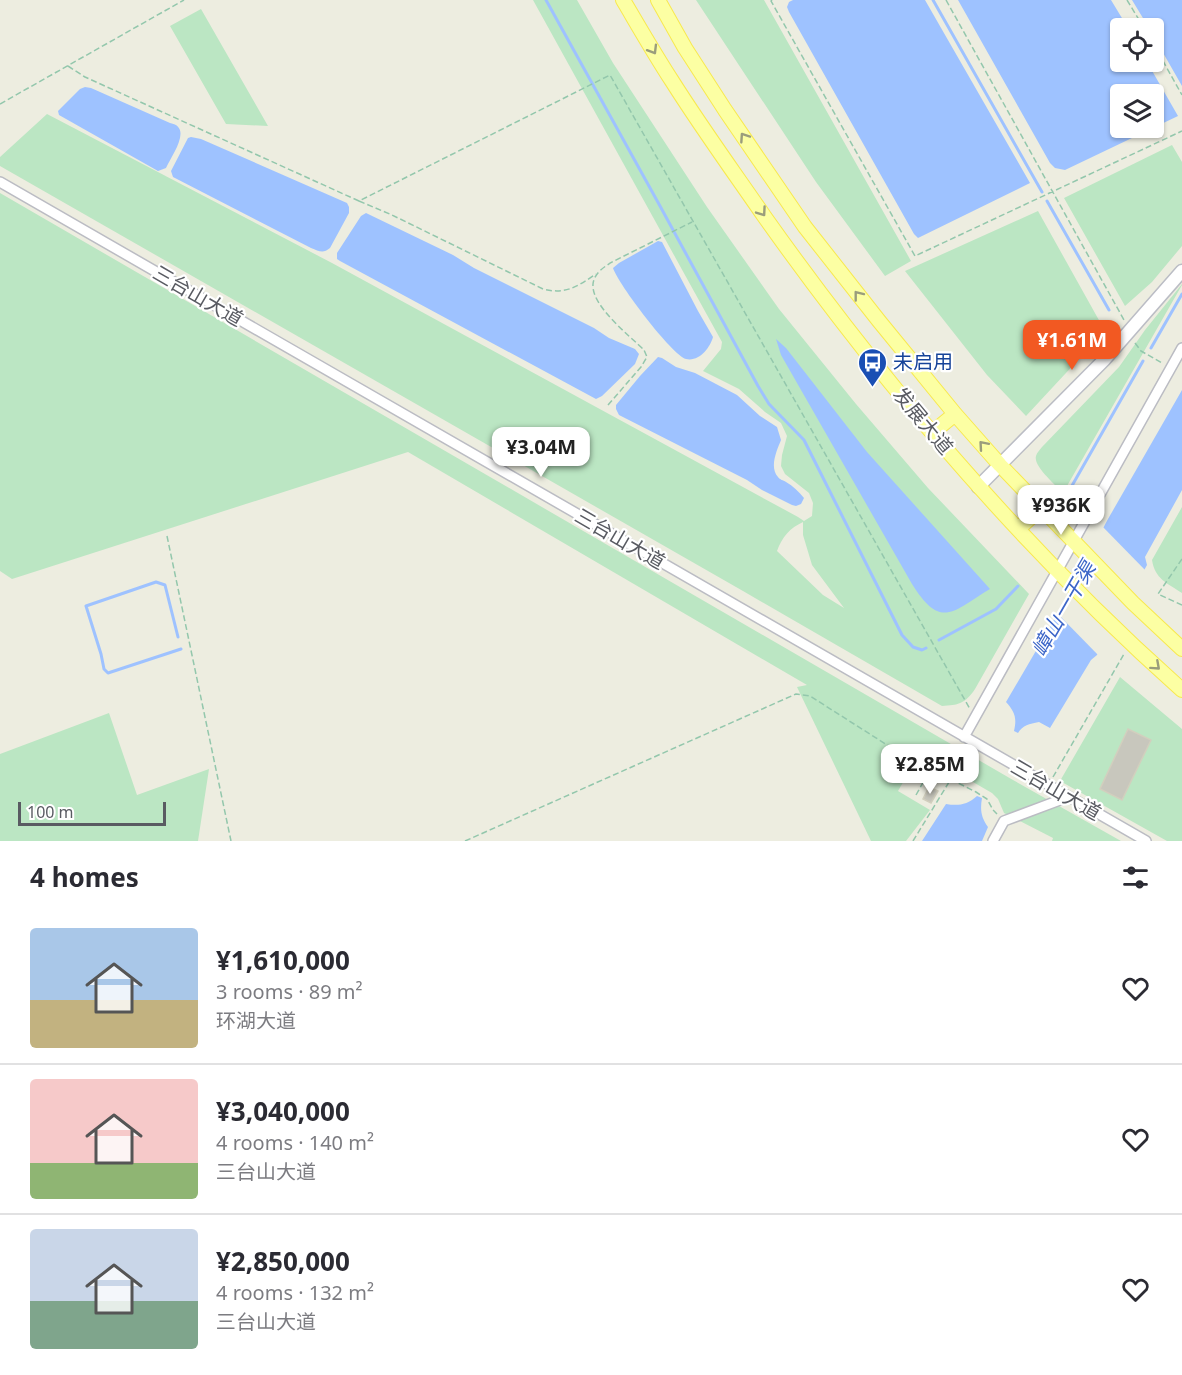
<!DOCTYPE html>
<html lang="en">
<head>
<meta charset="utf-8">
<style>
	:root { --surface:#fff; --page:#f2f2f3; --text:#2b2b33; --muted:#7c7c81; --line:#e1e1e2; --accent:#f25922 }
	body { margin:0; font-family:"Noto Sans","Noto Sans SC",sans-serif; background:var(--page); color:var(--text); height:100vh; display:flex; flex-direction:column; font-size:22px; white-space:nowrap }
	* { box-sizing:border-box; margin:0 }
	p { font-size:20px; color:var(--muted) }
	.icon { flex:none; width:33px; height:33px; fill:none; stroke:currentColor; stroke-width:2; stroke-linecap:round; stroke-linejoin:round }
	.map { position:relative; height:841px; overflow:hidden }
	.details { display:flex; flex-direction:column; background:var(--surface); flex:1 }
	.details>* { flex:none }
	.controls { position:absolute; left:1110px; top:18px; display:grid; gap:12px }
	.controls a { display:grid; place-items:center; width:54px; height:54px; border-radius:6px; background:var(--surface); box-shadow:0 2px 4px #0004; font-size:30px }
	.scale { position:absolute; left:18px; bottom:15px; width:148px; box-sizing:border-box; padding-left:6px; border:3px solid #595b62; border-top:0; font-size:16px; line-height:21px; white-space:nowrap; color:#595b62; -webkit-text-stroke:4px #fff; paint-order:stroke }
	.price { position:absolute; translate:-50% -51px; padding:0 14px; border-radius:12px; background:#fff; color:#222; font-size:20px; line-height:39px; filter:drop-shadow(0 2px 3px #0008) }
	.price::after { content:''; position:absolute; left:50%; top:36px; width:18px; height:14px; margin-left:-9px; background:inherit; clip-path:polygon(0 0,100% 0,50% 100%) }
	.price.on { background:var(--accent); color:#fff }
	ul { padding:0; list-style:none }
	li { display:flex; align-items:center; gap:18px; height:150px; padding:0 30px }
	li+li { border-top:2px solid var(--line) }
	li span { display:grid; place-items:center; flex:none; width:168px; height:120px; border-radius:6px; color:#555 }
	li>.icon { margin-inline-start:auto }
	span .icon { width:72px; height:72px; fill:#fffc; stroke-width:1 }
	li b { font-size:26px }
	h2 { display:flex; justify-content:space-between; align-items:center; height:72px; padding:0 30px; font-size:26px }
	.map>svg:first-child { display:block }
	.green { fill:#bbe6c3; fill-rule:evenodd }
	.water { fill:#9ec2ff; fill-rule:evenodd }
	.pier { fill:#edede0 }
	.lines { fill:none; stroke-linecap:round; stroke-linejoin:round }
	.stream { stroke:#9ec2ff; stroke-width:3 }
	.building { fill:#c8c7bd; stroke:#d2cfbe; stroke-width:1.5 }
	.minor-casing { stroke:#bbbcc3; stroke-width:12 }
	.secondary-casing { stroke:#bbbdc5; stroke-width:15 }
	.primary-casing { stroke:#f8e94e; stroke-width:16 }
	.path { stroke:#93c7ac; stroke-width:1.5; stroke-dasharray:6 3; stroke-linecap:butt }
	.minor { stroke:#fff; stroke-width:9 }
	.secondary { stroke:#fff; stroke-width:12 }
	.primary { stroke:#fcffa3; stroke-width:14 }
	.oneway { stroke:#9a9d7c }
	.labels { text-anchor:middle; stroke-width:4.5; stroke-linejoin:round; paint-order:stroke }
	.street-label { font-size:20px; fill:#595b62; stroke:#fff }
	.transit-label { font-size:20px; fill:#164399; stroke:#fff; text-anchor:start }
	.water-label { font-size:21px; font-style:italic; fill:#3b65c8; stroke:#fff }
</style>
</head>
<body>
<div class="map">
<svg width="1182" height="841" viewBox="0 0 1182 841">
	<rect width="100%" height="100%" fill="#edede0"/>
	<path class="green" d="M533 0H577L613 63 707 207 779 309 856 404 928 488 1029 594 975 689C965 704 958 705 942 706L743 591 0 166V157L47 114 332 263 798 517 804 521 812 516 813 503 809 493 785 474 781 466 782 455 787 436 781 423 765 412 739 389 703 371 721 349 722 342ZM803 522V535L812 565 844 608 823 595 777 551C782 537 790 528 803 522Z
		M696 0H764L911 261 885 276 816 182Z
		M201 9 268 126 226 124 170 26Z
		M1172 145 1182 162V246L1152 282 1125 306 1064 198Z
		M0 193 1013 780 1121 841H1052L1053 838 1004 813 998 799 992 793 933 759 922 779 909 772 898 791 930 810 906 841H871L797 687 807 685 408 452 12 579 0 571Z
		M1038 211 1105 331 1026 416 987 375 905 271Z
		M1182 284V285L1063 493C1056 485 1033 466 1036 456 1037 452 1040 450 1042 447L1119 367 1145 330Z
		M1182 507V593C1167 583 1155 579 1152 560Z
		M1120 677 1182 729V841H1167L1060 781Z
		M109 713 137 795 209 769 198 841H0V754Z"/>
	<path class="water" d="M793 0H925L1030 183 918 238 914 234 789 12 787 7 789 2Z
		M958 0H1111L1128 28H1120V62H1147L1178 116 1065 170 1055 168 1050 163ZM1120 94H1154V128H1120Z
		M1132 0H1182V86L1154 37V28H1149Z
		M85 87 91 88 170 123C193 127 172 155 166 168L158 171 59 115 58 111 80 89Z
		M191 137 201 139 347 203 349 207V213L330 248C323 254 319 251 311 248L173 177 171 171 188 138Z
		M366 213 453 255 474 268 594 328 609 338 635 349 639 354 635 364 602 396 596 399 340 261 337 259V253L361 216Z
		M658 241 662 242 698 311 713 337C710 348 699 362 686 359 672 355 618 284 613 268L619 263Z
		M776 339 786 348 867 452 990 589C952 612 941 630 912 584L781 355Z
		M658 357 662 358 676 367 695 373 737 395 760 416 777 427 781 440C777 450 769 467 778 477 780 480 783 480 786 482 793 486 799 492 804 498L801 504 796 506 792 505 762 490 747 480 619 415 616 409V405L640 376Z
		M1182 390V490L1145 557 1147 565 1097 655 1091 660 1050 728 1039 722C1029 724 1023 725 1018 733L1014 731C1017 718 1015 712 1006 702L1051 625 1108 519Z
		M977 796 982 798C980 810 981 817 988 827L982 841H922L946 804C958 806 967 805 977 796Z"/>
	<path class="pier" d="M1101 525 1147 572 1100 657 1055 611Z"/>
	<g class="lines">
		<path class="stream" d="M546 0 660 206 758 386 769 404 804 440 902 635 913 647 922 650 926 648
			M933 0 1042 192
			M1047 201 1109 310
			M1151 348 1182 294
			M1061 505 1143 361
			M178 637 165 585 156 582 86 606 101 654 104 669 108 673 181 649
			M939 640 996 609 1018 586"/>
	</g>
	<path class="building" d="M1128 729 1151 740 1122 800 1100 789Z
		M929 787 938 791 931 803 923 799Z"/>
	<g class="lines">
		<defs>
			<path id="minor" d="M0 182 1146 841
				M964 737 1182 348
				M993 841 1004 821 1068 797"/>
			<path id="secondary" d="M978 487 1104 360 1182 271"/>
			<path id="primary" d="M623 0C639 27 655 55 672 81 701 127 733 171 764 216 886 388 1024 549 1182 690
				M658 0 685 48 725 110 805 227 879 321 955 414 1000 465 1133 603 1182 649
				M932 433 955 414
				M1018 529 1041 508"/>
		</defs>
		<use href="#minor" class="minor-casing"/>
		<use href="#secondary" class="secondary-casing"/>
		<use href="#primary" class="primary-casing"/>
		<path class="path" d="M772 0 771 1 915 256 1182 131
			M946 0 1124 320
			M1127 0 1144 28
			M1154 45 1182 95
			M68 66 85 77 359 201 610 75 970 709
			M0 104 184 0
			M359 201 392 215 543 289C566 295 578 286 596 274
			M1135 343 1141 351 1162 363
			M608 405 641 367 647 357 644 350C630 336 591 306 593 284 594 273 605 266 614 261L692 222
			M167 536 231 841
			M1182 559 1158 594 1182 605
			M1053 777 1124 654
			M916 795 930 770
			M465 841 796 694 810 696 906 757 976 792 987 799 993 810 997 814
			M913 841 968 751"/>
		<use href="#minor" class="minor"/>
		<use href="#secondary" class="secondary"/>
		<use href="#primary" class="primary"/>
	</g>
	<defs><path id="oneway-chevron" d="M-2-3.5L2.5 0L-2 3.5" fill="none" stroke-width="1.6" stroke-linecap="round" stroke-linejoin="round" transform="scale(1.5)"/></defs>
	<g class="oneway">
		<use href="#oneway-chevron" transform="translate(653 50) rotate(59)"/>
		<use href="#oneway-chevron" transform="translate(744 137) rotate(-124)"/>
		<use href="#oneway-chevron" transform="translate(762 212) rotate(55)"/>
		<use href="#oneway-chevron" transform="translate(858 295) rotate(-128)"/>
		<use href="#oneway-chevron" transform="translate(983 445) rotate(-131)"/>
		<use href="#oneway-chevron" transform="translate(1156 666) rotate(42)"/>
	</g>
	<defs>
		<symbol id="bus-pin" viewBox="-11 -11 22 30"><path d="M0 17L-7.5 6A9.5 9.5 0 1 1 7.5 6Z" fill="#1a4fb4" stroke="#fff"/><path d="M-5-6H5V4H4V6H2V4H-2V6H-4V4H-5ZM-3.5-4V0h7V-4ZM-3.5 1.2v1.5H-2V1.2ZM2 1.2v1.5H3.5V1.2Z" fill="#fff"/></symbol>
	</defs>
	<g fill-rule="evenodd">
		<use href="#bus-pin" x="856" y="346" width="33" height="45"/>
	</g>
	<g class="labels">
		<g class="street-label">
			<text transform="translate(198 296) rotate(30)" y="7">三台山大道</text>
			<text transform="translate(923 421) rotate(50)" y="7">发展大道</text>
			<text transform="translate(620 539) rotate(30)" y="7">三台山大道</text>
			<text transform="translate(1056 790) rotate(30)" y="7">三台山大道</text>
		</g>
		<g class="transit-label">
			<text x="893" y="369">未启用</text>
		</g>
		<g class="water-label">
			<text transform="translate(1064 609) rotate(-60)" y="7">嶂山一干渠</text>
		</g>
	</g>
</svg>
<div class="controls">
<a><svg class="icon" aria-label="locate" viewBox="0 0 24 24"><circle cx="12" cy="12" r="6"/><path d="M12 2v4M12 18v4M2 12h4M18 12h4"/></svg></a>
<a><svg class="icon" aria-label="layers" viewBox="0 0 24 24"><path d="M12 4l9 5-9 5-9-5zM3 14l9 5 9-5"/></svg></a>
</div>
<div class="scale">100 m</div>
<b class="price on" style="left:1072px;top:371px">¥1.61M</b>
<b class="price" style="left:541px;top:478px">¥3.04M</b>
<b class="price" style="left:1061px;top:536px">¥936K</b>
<b class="price" style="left:930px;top:795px">¥2.85M</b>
</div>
<section class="details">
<h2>4 homes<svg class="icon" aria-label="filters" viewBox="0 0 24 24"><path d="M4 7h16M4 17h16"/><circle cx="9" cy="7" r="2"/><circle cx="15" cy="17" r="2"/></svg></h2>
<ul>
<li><span style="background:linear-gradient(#a9c7e8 60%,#c2b280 0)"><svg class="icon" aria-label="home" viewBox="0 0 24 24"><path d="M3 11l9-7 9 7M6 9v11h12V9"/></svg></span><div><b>¥1,610,000</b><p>3 rooms · 89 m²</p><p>环湖大道</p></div><svg class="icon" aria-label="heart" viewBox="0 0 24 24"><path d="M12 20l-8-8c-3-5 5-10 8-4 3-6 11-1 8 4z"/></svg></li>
<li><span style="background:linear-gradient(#f6c9c9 70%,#8fb573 0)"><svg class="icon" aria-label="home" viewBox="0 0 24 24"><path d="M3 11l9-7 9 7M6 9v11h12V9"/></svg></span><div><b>¥3,040,000</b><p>4 rooms · 140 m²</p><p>三台山大道</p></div><svg class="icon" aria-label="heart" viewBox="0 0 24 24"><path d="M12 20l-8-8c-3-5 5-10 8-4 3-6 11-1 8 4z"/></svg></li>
<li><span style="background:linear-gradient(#c9d6e8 60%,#7fa58c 0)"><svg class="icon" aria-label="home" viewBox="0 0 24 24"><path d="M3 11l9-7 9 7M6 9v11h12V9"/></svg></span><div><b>¥2,850,000</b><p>4 rooms · 132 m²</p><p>三台山大道</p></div><svg class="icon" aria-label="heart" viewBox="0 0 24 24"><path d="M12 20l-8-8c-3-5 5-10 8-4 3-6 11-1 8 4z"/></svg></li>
</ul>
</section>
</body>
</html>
